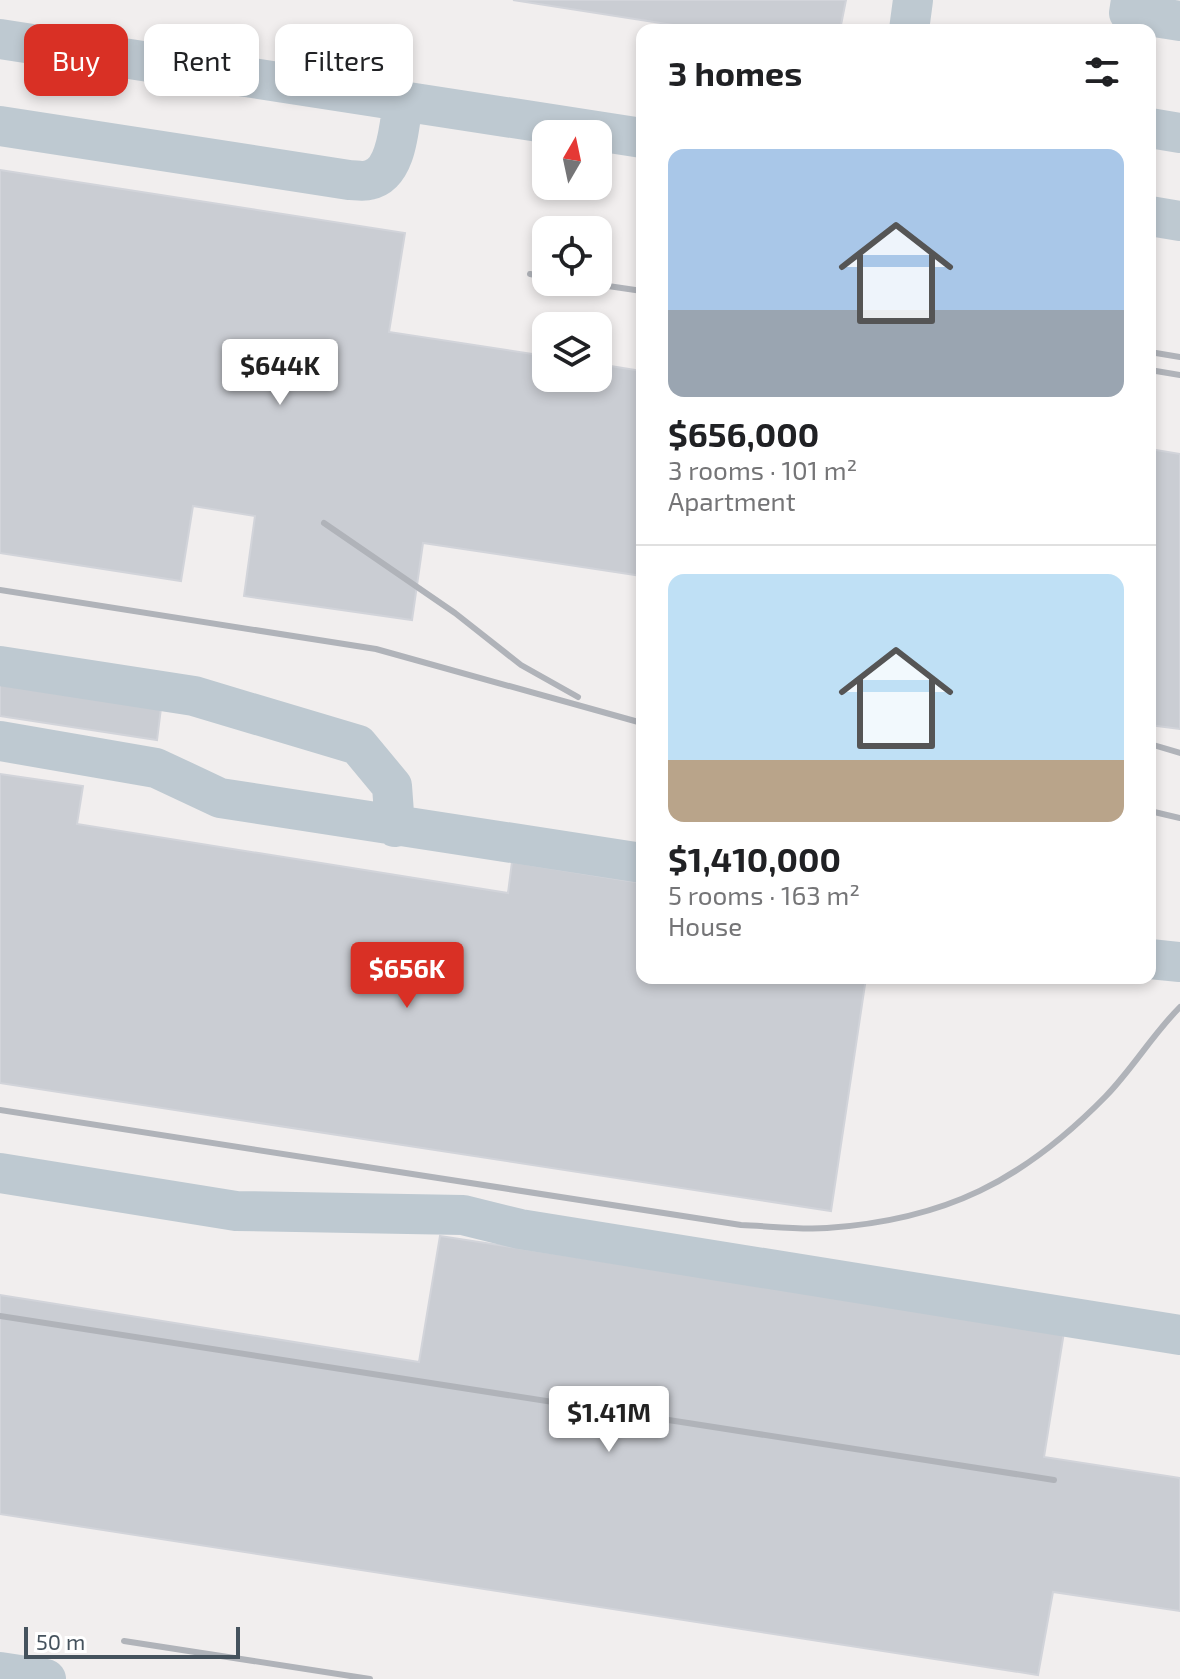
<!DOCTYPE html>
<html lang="en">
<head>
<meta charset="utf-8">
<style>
	:root { --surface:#fff; --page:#f2f2f2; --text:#202124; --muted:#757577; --line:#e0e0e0; --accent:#d93025 }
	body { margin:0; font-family:"Exo 2",sans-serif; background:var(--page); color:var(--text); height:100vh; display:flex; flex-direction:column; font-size:30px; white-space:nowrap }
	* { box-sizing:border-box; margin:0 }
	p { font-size:26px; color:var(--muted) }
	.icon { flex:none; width:44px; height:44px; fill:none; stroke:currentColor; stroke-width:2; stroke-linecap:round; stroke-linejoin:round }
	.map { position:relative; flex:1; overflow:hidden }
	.details { position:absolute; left:636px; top:24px; width:520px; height:960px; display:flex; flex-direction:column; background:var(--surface); border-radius:16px; box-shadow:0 4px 12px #0003 }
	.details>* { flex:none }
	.guide { position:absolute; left:24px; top:24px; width:492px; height:72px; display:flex; gap:16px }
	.needle { width:52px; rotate:9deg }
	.fabs { position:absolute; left:532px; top:120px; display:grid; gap:16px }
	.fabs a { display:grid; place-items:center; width:80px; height:80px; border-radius:16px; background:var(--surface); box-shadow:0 4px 12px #0003; font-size:40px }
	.scale { position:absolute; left:24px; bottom:20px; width:216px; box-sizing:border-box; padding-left:8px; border:4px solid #45525d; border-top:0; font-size:22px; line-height:28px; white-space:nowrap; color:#45525d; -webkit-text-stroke:6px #fff; paint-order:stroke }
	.price { position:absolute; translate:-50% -68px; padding:0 18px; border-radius:8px; background:#fff; color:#222; font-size:26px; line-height:52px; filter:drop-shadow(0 2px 4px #0008) }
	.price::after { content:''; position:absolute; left:50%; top:48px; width:24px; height:18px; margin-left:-12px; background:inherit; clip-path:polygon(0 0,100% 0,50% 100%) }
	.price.active { background:var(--accent); color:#fff }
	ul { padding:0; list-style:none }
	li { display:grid; align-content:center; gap:16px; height:424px; padding:0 32px }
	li+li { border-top:2px solid var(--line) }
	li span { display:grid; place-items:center; height:248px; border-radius:16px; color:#555 }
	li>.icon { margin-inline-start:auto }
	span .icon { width:144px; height:144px; fill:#fffc; stroke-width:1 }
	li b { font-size:34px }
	h2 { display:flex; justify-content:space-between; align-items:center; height:96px; padding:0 32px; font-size:34px }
	.pill { padding:0 28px; border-radius:16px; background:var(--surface); box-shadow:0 4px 12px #0003; font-size:28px; line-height:72px }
	.pill.active { background:var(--accent); color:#fff }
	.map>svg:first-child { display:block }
	.building { fill:#cacdd3; stroke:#d2d4da; stroke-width:2 }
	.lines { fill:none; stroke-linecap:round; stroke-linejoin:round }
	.minor { stroke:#bec9d1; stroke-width:40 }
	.rail { stroke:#b0b3b9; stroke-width:6 }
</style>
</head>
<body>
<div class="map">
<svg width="1180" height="1679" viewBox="0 0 1180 1679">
	<rect width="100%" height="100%" fill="#f1eeee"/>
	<path class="building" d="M513 0H846L840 30H705Z
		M0 170 405 233 389 332 546 356V378H598V364L642 371V576L423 543 412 620 244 596 255 516 193 506 181 581 0 553Z
		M1150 449 1180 454V729L1150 725Z
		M0 682 161 708 157 740 0 716Z
		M0 774 83 786 77 824 508 893 512 862 642 883V978H866L831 1211 0 1083Z
		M440 1236 1064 1332 1044 1457 1180 1478V1611L1053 1592 1038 1675 0 1514V1295L419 1362Z"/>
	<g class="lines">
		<path class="minor" d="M1131 0 1129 13 1180 21
			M909 30 913 0
			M0 39 642 138
			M0 126 349 180C355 180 363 182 369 180 398 174 399 125 403 101
			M1150 128 1180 133
			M1150 216 1180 221
			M0 666 194 696 358 745 392 786 395 827
			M0 741 156 768 220 798 642 863
			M1150 959 1180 962
			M0 1173 236 1211 463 1215 520 1229 1180 1335
			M0 1672 46 1679"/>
		<path class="rail" d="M530 274 546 277
			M581 282 642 291
			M1150 352 1180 357
			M1150 370 1180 375
			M324 523 455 613 521 665 578 697
			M0 590 376 649 642 723
			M1150 744 1180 753
			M1150 811 1180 818
			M0 1110 741 1225C769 1226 799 1230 827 1228 945 1220 1023 1181 1106 1096 1133 1068 1153 1034 1180 1007
			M0 1316 1054 1480
			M124 1641 370 1679"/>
	</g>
</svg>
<div class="fabs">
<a><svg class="needle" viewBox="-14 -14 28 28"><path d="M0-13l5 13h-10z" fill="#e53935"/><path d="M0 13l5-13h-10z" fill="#757577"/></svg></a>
<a><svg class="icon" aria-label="locate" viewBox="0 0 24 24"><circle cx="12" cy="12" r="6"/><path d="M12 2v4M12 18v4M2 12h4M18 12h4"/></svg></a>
<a><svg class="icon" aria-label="layers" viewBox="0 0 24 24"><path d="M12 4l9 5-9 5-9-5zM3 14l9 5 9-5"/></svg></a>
</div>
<div class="scale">50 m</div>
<b class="price" style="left:280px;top:407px">$644K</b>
<b class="price active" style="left:407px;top:1010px">$656K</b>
<b class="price" style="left:609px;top:1454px">$1.41M</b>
<div class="guide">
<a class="pill active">Buy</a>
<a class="pill">Rent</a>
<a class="pill">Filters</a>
</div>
<section class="details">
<h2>3 homes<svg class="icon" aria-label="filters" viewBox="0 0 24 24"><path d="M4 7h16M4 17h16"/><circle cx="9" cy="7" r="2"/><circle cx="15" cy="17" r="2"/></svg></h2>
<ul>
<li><span style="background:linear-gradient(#a9c7e8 65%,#9aa5b1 0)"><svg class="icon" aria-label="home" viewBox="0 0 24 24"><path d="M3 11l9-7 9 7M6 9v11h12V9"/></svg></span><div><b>$656,000</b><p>3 rooms · 101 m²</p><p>Apartment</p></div></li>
<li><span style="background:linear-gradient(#bfe0f5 75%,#b9a48a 0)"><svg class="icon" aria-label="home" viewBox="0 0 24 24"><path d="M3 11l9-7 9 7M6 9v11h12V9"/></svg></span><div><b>$1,410,000</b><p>5 rooms · 163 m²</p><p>House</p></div></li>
</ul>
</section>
</div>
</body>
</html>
